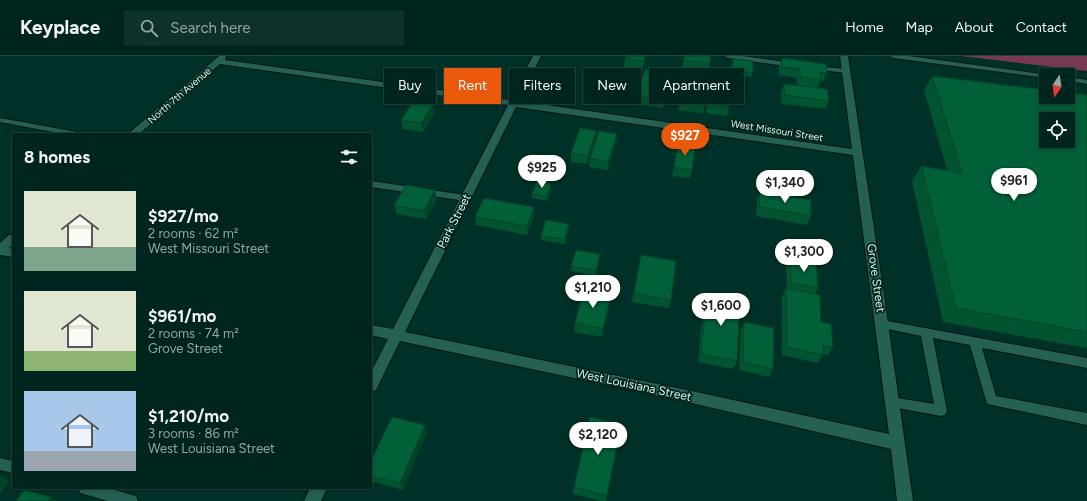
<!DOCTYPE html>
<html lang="en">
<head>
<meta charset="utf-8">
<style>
	:root { --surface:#00251e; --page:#0e312b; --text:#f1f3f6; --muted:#95a5a4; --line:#22423c; --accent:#ea580c }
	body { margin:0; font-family:Figtree,sans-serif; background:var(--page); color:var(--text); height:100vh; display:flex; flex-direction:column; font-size:15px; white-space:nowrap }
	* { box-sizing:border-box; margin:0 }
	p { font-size:13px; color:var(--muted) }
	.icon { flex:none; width:22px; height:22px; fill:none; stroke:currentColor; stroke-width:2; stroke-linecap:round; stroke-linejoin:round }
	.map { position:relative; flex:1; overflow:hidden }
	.side { position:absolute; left:12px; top:77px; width:360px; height:356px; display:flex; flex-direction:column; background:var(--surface); border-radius:0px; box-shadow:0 2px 6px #0003,0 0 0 1px var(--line) }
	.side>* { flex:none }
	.banner { position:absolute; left:384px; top:12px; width:380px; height:36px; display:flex; gap:8px }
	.needle { width:26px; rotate:193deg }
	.fabs { position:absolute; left:1039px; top:12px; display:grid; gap:8px }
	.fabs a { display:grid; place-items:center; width:36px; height:36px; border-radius:0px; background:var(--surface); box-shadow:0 2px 6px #0003,0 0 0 1px var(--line); font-size:20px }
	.price { position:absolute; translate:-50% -34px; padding:0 9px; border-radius:14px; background:#fff; color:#222; font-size:13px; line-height:26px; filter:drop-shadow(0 1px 2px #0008) }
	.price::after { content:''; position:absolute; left:50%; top:24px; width:12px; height:9px; margin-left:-6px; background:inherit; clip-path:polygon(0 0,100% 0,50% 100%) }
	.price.active { background:var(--accent); color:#fff }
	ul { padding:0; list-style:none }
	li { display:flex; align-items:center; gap:12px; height:100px; padding:0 12px }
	li span { display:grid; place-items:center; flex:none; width:112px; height:80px; border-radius:0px; color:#555 }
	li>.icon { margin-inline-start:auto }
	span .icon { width:48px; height:48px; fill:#fffc; stroke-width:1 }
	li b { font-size:17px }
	h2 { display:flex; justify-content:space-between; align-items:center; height:48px; padding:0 12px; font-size:17px }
	.pill { padding:0 14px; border-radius:0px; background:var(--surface); box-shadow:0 2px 6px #0003,0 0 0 1px var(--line); font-size:14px; line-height:36px }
	.pill.active { background:var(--accent); color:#fff }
	header { display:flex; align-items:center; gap:24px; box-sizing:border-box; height:56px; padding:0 20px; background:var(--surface); border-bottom:1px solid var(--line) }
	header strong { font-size:19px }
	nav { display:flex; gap:22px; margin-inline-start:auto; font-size:14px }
	.search { width:280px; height:36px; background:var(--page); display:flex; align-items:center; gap:10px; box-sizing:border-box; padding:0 14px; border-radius:0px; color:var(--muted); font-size:15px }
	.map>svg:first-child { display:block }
	.green { fill:#783952 }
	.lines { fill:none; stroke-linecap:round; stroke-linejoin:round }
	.lane-casing { stroke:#041511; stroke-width:2 }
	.street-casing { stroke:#041511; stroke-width:2 }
	.lane { fill:#246154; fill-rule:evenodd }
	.street { fill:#246154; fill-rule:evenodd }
	.wall { fill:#025330 }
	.shaded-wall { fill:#014327 }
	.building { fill:#026038; stroke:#014327; fill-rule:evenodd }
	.labels { text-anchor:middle; stroke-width:3.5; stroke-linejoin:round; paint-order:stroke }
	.far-street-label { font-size:10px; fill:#d6f4eb; stroke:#04251e }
	.street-label { font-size:12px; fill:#d6f4eb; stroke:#04251e }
</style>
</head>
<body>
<header>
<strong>Keyplace</strong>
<div class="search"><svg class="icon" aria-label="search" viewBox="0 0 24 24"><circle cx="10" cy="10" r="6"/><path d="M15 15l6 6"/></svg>Search here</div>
<nav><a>Home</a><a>Map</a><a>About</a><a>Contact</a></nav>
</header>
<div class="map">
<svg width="1087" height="445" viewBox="0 0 1087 445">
	<rect width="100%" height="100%" fill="#003128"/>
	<path class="green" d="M961 0H1087V15Z"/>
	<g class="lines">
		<defs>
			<path id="lane" d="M725 0H743L793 7 796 9 793 11 728 2Z
				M890 0H909L1049 19H1046V22L893 2Z
				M814 10 846 13 850 15 846 17 812 13V11Z
				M1068 21 1087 24V28L1068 25Z
				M0 62 77 76 81 78H64L0 66Z
				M371 125 465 139 469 142 465 145 371 131Z
				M882 264 1087 302V312L982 292 996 340 1087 357V369L987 348 970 289 933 282 947 355 945 359 941 360 887 350 885 346 887 342 891 341 934 348 921 280 878 271 877 268 878 265Z
				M0 402 13 405V417L0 414Z
				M79 432H108L136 440 138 445H108L80 437Z"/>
			<path id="street" d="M219 0H226L225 4 510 44 533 0H541L519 45 852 93 840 0H848L884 239 913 445H897L891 393 687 346 400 285 376 334 371 336V316L388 283 371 279V269L393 273 508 49 220 8 139 78H128ZM516 51 853 99 889 378 687 334 405 276Z
				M13 178V188L9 192 13 193V201L0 199V187L9 179Z
				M310 432H327L321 445H304Z"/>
		</defs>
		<use href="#lane" class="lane-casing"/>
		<use href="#street" class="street-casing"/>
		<use href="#lane" class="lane"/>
		<use href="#street" class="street"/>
	</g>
	<path class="wall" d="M646 0 643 13 624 11 625 2Z
		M684 0 710 7 708 15 682 12Z
		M782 2 827 17 823 25H820L817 32 829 45 825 53 782 48 781 36 784 28 797 29V22L779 19V10Z
		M733 3 753 17 751 21 730 18 732 7Z
		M676 14 673 31 668 30 663 52 636 48 637 39 658 15Z
		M932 20 1087 39V292L943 266 912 125 921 110 947 114 924 34Z
		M684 24 704 38 705 48 703 57 678 54Z
		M711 24 729 51 727 60 706 57 709 32Z
		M433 49 434 58 423 76 403 73 401 64Z
		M617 78 616 87 608 114 589 111 590 102Z
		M595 84 587 108 571 106V97Z
		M678 87 692 114 690 122 672 120Z
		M551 133 547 145 532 142V138Z
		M760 135 811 160 807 169 756 160 757 144Z
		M437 143 426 163 397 158 394 149Z
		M534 151 535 159 527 179 476 169 475 161Z
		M569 172 565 188 541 184V180Z
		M641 199 671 244 669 252 632 246Z
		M600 203 595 220 571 215V210Z
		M790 203 818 232 815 238 821 266 833 291 828 299 823 298 818 307 782 299V241L786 232 787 233 786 211Z
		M707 236 737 305 733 313 698 306 704 244Z
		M610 247 602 281 574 276 575 267Z
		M744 266 773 313 769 321 739 314 741 274Z
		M427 376 403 434 371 425V405Z
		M574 431 607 440 606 445H602L573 438Z"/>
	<path class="shaded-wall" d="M645 0H646L643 13 644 5Z
		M433 49 434 58 423 76 421 67Z
		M596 75 595 84 587 108 588 100Z
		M617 78 616 87 608 114V106Z
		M551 128V133L547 145V140Z
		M435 134 437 143 426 163 424 155Z
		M534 151 535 159 527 179V170Z
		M569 168V172L565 188V183Z
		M600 198V203L595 220 596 215Z
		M611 239 610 247 602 281 603 273Z
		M425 369 427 376 403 434 400 427Z
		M0 419 10 425 0 437Z
		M51 441 58 445H48Z"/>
	<path class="building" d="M626 0H645L644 5 625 2Z
		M684 0H711L710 7 684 4Z
		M782 2 826 8 827 17 820 16 821 24 800 21V13L781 11Z
		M733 3 753 5V17L732 14Z
		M659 12 676 14 674 22 670 21 665 43 637 39 645 13 658 15Z
		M932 20 1046 34V41H1068V37L1087 39V276L956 252 921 110 962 117ZM1046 63H1068V85H1046Z
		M684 24 706 26 704 38H707L705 48 680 45Z
		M711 24 731 26 729 51 708 48Z
		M784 28 827 33 829 45 785 39Z
		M413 46 433 49 421 67 401 64Z
		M580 72 596 75 588 100 571 97Z
		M599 75 617 78 608 106 590 102Z
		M678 87 695 90 692 114 674 111Z
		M537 125 551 128 547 140 532 138Z
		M406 129 435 134 424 155 394 149Z
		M760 135 811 144V160L759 151Z
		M484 142 534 151 527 170 475 161Z
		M546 164 569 168 565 183 541 180Z
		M576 194 600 198 596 215 571 210Z
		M641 199 676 205 671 244 634 237Z
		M790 203 816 207 818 232 791 227Z
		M786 232 820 239 821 266 831 268 833 291 823 289V299L787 291Z
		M584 233 611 239 603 273 575 267Z
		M707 236 740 242 737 305 701 298Z
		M744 266 774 272 773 313 743 306Z
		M392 361 425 369 400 427 371 420V405Z
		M590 361 621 368 607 440 574 431Z
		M24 434 51 441 48 445H16Z"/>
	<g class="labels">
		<g class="far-street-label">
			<text transform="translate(179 39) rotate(-41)" y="4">North 7th Avenue</text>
			<text transform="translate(777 74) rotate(9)" y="4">West Missouri Street</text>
		</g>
		<g class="street-label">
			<text transform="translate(454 165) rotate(-63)" y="4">Park Street</text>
			<text transform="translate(876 222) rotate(82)" y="4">Grove Street</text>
			<text transform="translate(634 329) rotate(12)" y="4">West Louisiana Street</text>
		</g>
	</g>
</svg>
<div class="fabs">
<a><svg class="needle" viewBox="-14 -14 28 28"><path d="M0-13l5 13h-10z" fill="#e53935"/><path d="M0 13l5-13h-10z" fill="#95a5a4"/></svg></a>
<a><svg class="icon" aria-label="locate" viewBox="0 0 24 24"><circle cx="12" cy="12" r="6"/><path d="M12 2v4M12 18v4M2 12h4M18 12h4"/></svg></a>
</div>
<b class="price active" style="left:685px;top:101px">$927</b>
<b class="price" style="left:542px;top:133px">$925</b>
<b class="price" style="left:1014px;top:146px">$961</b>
<b class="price" style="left:785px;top:148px">$1,340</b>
<b class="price" style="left:804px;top:217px">$1,300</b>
<b class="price" style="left:593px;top:253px">$1,210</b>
<b class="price" style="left:721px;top:271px">$1,600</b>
<b class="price" style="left:598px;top:400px">$2,120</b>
<div class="banner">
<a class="pill">Buy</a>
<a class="pill active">Rent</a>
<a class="pill">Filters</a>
<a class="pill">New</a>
<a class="pill">Apartment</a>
</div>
<section class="side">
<h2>8 homes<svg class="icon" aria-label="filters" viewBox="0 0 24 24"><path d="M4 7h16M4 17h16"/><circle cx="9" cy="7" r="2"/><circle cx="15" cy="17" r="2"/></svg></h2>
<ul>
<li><span style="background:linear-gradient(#dfe7d0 70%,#7fa58c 0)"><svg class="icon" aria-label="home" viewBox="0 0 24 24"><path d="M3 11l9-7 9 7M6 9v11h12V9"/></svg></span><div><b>$927/mo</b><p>2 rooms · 62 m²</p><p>West Missouri Street</p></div></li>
<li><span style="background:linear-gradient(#dfe7d0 75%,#8fb573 0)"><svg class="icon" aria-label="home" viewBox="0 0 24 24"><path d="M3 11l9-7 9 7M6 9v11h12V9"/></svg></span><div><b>$961/mo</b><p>2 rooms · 74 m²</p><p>Grove Street</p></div></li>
<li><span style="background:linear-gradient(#a9c7e8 75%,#9aa5b1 0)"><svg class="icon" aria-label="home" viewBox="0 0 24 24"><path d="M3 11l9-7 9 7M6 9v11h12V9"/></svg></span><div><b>$1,210/mo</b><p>3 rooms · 86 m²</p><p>West Louisiana Street</p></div></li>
</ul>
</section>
</div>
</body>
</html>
